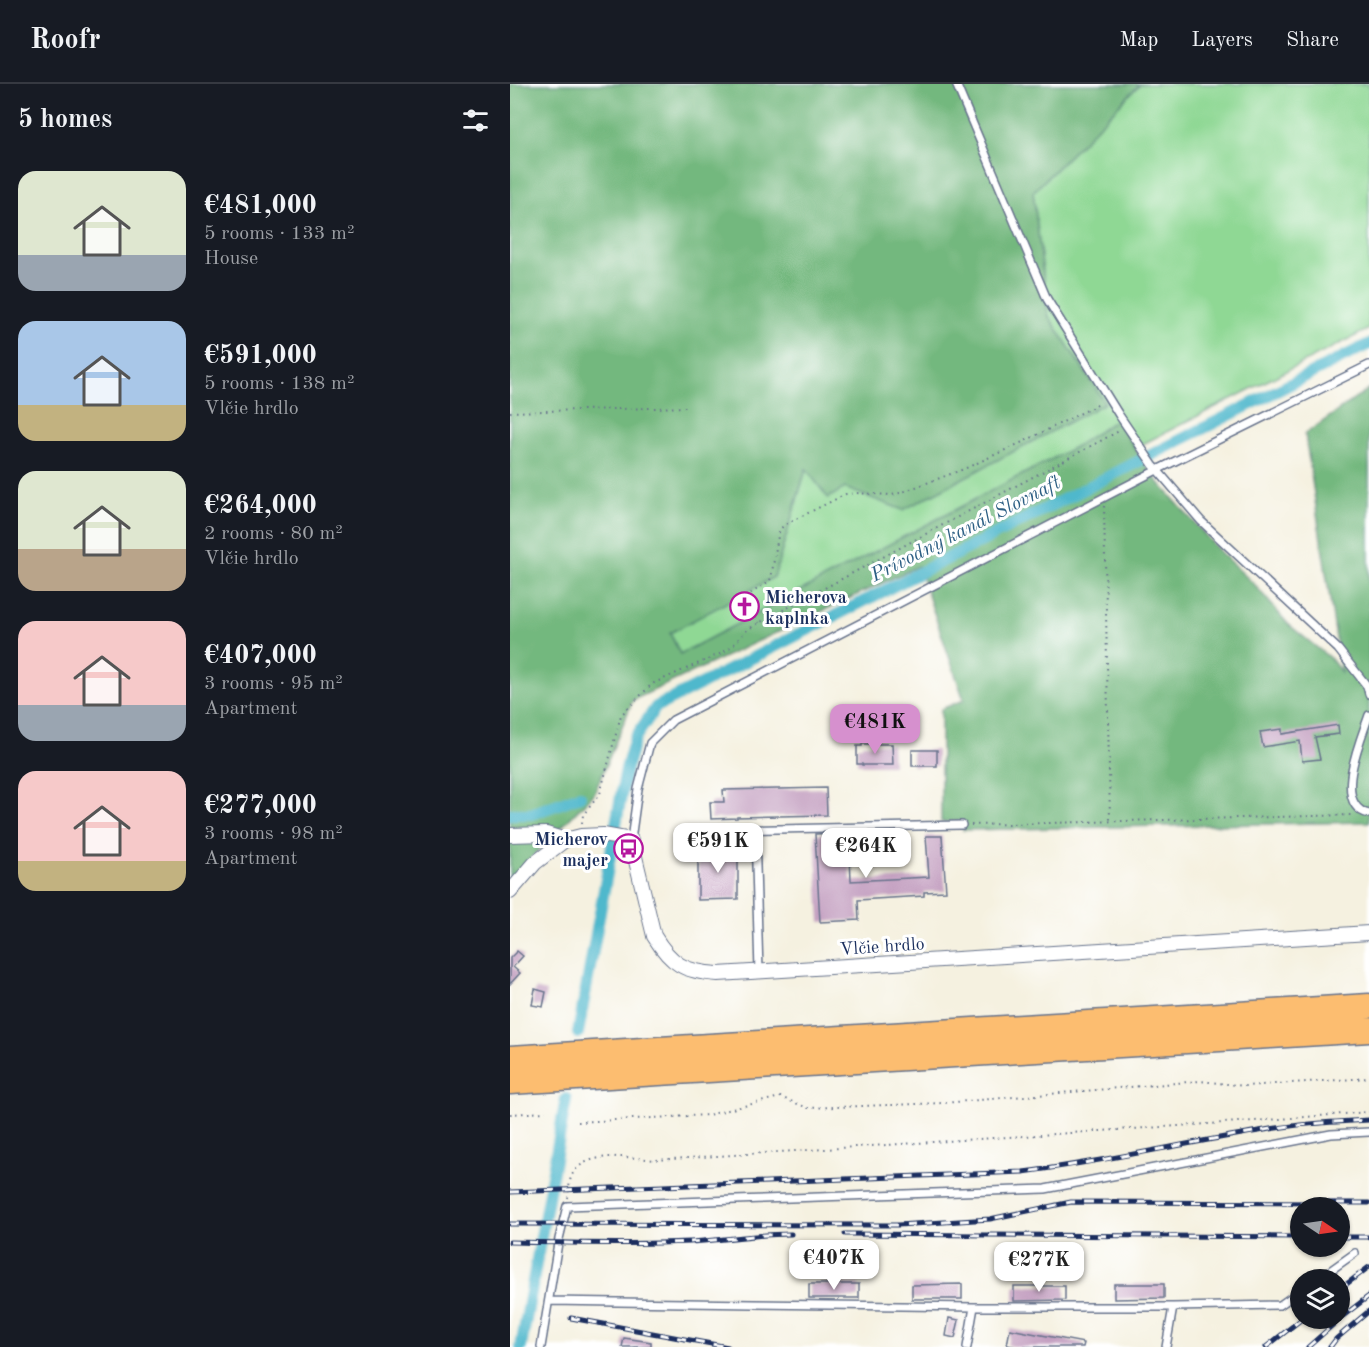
<!DOCTYPE html>
<html lang="en">
<head>
<meta charset="utf-8">
<style>
	:root { --surface:#171b24; --page:#20242c; --text:#f1f3f6; --muted:#9ea1a6; --line:#363941; --accent:#d690ce }
	body { margin:0; font-family:"Old Standard TT",serif; background:var(--page); color:var(--text); height:100vh; display:flex; flex-direction:column; font-size:22px; white-space:nowrap }
	* { box-sizing:border-box; margin:0 }
	p { font-size:20px; color:var(--muted) }
	.icon { flex:none; width:33px; height:33px; fill:none; stroke:currentColor; stroke-width:2; stroke-linecap:round; stroke-linejoin:round }
	.map { position:relative; flex:1; overflow:hidden }
	.sheet { display:flex; flex-direction:column; background:var(--surface); width:510px }
	.sheet>* { flex:none }
	.needle { width:39px; rotate:103deg }
	.controls { position:absolute; left:780px; top:1113px; display:grid; gap:12px }
	.controls a { display:grid; place-items:center; width:60px; height:60px; border-radius:50%; background:var(--surface); box-shadow:0 2px 4px #0004; font-size:30px }
	.price { position:absolute; translate:-50% -51px; padding:0 14px; border-radius:12px; background:#fff; color:#222; font-size:20px; line-height:39px; filter:drop-shadow(0 2px 3px #0008) }
	.price::after { content:''; position:absolute; left:50%; top:36px; width:18px; height:14px; margin-left:-9px; background:inherit; clip-path:polygon(0 0,100% 0,50% 100%) }
	.price.on { background:var(--accent); color:#111 }
	ul { padding:0; list-style:none }
	li { display:flex; align-items:center; gap:18px; height:150px; padding:0 18px }
	li span { display:grid; place-items:center; flex:none; width:168px; height:120px; border-radius:18px; color:#555 }
	li>.icon { margin-inline-start:auto }
	span .icon { width:72px; height:72px; fill:#fffc; stroke-width:1 }
	li b { font-size:26px }
	h2 { display:flex; justify-content:space-between; align-items:center; height:72px; padding:0 18px; font-size:26px }
	header { display:flex; align-items:center; gap:36px; box-sizing:border-box; height:84px; padding:0 30px; background:var(--surface); border-bottom:2px solid var(--line) }
	header strong { font-size:28px }
	nav { display:flex; gap:33px; margin-inline-start:auto; font-size:21px }
	main { display:flex; flex:1; min-height:0 }
	.map>svg:first-child { display:block }
	.green { fill:#8fd894; stroke:#558479; stroke-width:1.5 }
	.forest { fill:#73b87e; stroke:#47746e; stroke-width:1.5 }
	.lines { fill:none; stroke-linecap:round; stroke-linejoin:round }
	.canal { stroke:#4fb8cc; stroke-width:12 }
	.building { fill:#c4a0c1 }
	.lane-casing { stroke:#67738c; stroke-width:10 }
	.street-casing { stroke:#67738c; stroke-width:16 }
	.highway-casing { stroke:#67738c; stroke-width:27 }
	.path { stroke:#67738c; stroke-width:2; stroke-dasharray:1.5 4.5; stroke-linecap:butt }
	.lane { stroke:#fff; stroke-width:7 }
	.street { stroke:#fff; stroke-width:14 }
	.highway { stroke:#fcbd6f; stroke-width:24 }
	.rail-casing { stroke:#1b2f5e; stroke-width:5 }
	.rail { stroke:#fff; stroke-width:3; stroke-dasharray:9; stroke-linecap:butt }
	.labels { text-anchor:middle; stroke-width:6; stroke-linejoin:round; paint-order:stroke }
	.poi-label { font-size:18px; font-weight:bold; fill:#1b2f5e; stroke:#fff; text-anchor:start }
	.street-label { font-size:18px; fill:#1b2f5e; stroke:#fff }
	.water-label { font-size:20px; font-style:italic; fill:#2d5f84; stroke:#fff }
</style>
</head>
<body>
<header>
<strong>Roofr</strong>
<nav><a>Map</a><a>Layers</a><a>Share</a></nav>
</header>
<main>
<section class="sheet">
<h2>5 homes<svg class="icon" aria-label="filters" viewBox="0 0 24 24"><path d="M4 7h16M4 17h16"/><circle cx="9" cy="7" r="2"/><circle cx="15" cy="17" r="2"/></svg></h2>
<ul>
<li><span style="background:linear-gradient(#dfe7d0 70%,#9aa5b1 0)"><svg class="icon" aria-label="home" viewBox="0 0 24 24"><path d="M3 11l9-7 9 7M6 9v11h12V9"/></svg></span><div><b>€481,000</b><p>5 rooms · 133 m²</p><p>House</p></div></li>
<li><span style="background:linear-gradient(#a9c7e8 70%,#c2b280 0)"><svg class="icon" aria-label="home" viewBox="0 0 24 24"><path d="M3 11l9-7 9 7M6 9v11h12V9"/></svg></span><div><b>€591,000</b><p>5 rooms · 138 m²</p><p>Vlčie hrdlo</p></div></li>
<li><span style="background:linear-gradient(#dfe7d0 65%,#b9a48a 0)"><svg class="icon" aria-label="home" viewBox="0 0 24 24"><path d="M3 11l9-7 9 7M6 9v11h12V9"/></svg></span><div><b>€264,000</b><p>2 rooms · 80 m²</p><p>Vlčie hrdlo</p></div></li>
<li><span style="background:linear-gradient(#f6c9c9 70%,#9aa5b1 0)"><svg class="icon" aria-label="home" viewBox="0 0 24 24"><path d="M3 11l9-7 9 7M6 9v11h12V9"/></svg></span><div><b>€407,000</b><p>3 rooms · 95 m²</p><p>Apartment</p></div></li>
<li><span style="background:linear-gradient(#f6c9c9 75%,#c2b280 0)"><svg class="icon" aria-label="home" viewBox="0 0 24 24"><path d="M3 11l9-7 9 7M6 9v11h12V9"/></svg></span><div><b>€277,000</b><p>3 rooms · 98 m²</p><p>Apartment</p></div></li>
</ul>
</section>
<div class="map">
<svg width="859" height="1263" viewBox="0 0 859 1263">
	<rect width="100%" height="100%" fill="#fff"/>
	<filter id="ink" filterUnits="userSpaceOnUse"><feTurbulence type="fractalNoise" baseFrequency=".0167" numOctaves="2"/><feDisplacementMap in="SourceGraphic" scale="12" xChannelSelector="R" yChannelSelector="G"/><feConvolveMatrix kernelMatrix="1 2 1 2 8 2 1 2 1" color-interpolation-filters="sRGB"/></filter>
	<filter id="wash" filterUnits="userSpaceOnUse"><feTurbulence type="fractalNoise" baseFrequency=".008" numOctaves="4" result="noise"/><feDisplacementMap in="SourceGraphic" scale="24" xChannelSelector="R" yChannelSelector="G"/><feGaussianBlur stdDeviation="1.35" result="paint"/><feColorMatrix in="noise" values="0 0 0 0 0 0 0 0 0 0 0 0 0 0 0 0 0 1.4 0 .05"/><feComposite in="paint" operator="in"/></filter>
	<g filter="url(#wash)">
		<rect width="100%" height="100%" fill="#f5f1e0"/>
		<path class="green" d="M630 0H859V245L625 364 606 336 565 363 170 570 160 548 264 493 296 385 335 404 393 426 595 319 538 231 523 108Z"/>
		<path class="forest" d="M0 0H630L523 108 538 231 595 319 393 426 335 404 318 414 296 385 264 493 160 549 170 570 565 363 606 336 644 393 711 469 745 501 778 540 821 575 831 588 795 350 859 305V738L453 746 452 737 431 738V625L454 616 408 482 123 616 84 710 18 777 0 799Z"/>
		<g class="lines">
			<path class="canal" d="M0 730H21L70 712
				M68 949 116 685 125 654 146 623 859 260
				M11 1263 56 1015"/>
		</g>
		<g id="blocks">
			<path class="building" d="M828 641 829 650 805 653 810 675 792 677 790 657 753 663 750 648 772 645V650Z
				M352 660H382L383 681H352V680H347V662H352Z
				M402 666H427V682H402Z
				M316 704 317 731 227 733V734L201 735 200 718H214L213 706Z
				M339 749 341 797 419 793 416 752H432L436 807 414 808V812L348 816 349 836 310 838 305 750Z
				M228 764V815L188 816V765Z
				M7 867 13 872 3 883 10 889 0 900V874Z
				M25 905 36 908 33 923 22 921Z
				M299 1200H349V1214H299Z
				M452 1200V1215H402V1201Z
				M604 1200H654V1214L604 1215Z
				M504 1202H555V1216L504 1217Z
				M439 1234 449 1236 445 1254 436 1252Z
				M500 1245 574 1259 573 1263H507L497 1261Z
				M114 1254 141 1258V1263H112Z"/>
		</g>
	</g>
	<g filter="url(#ink)">
		<use href="#blocks" fill-opacity="0" stroke="#67738c" stroke-width="1.5"/>
		<g class="lines">
			<defs>
				<path id="lane" d="M446 0 537 215 609 331 643 381 691 437 828 565 857 602 859 610
					M859 631C852 653 821 721 859 730
					M245 746 249 888
					M171 747 452 741
					M121 756 128 705 140 659 163 636 647 386 859 281
					M807 1196 845 1169
					M39 1217 464 1223H663L770 1221 790 1207
					M31 1263 48 1159 57 1122 535 1105 821 1050 859 1048
					M457 1263 464 1223
					M656 1263 663 1223"/>
				<path id="street" d="M0 751 36 750 55 756
					M0 808 25 779 55 756 71 752 93 751 121 756 144 852C161 880 174 888 208 890L859 849"/>
				<path id="highway" d="M0 974 859 922
					M0 998 859 946"/>
			</defs>
			<use href="#lane" class="lane-casing"/>
			<use href="#street" class="street-casing"/>
			<use href="#highway" class="highway-casing"/>
			<path class="path" d="M0 328 177 323
				M594 422 600 737
				M249 539 235 513 259 498 261 494 268 452 270 445 276 440 336 410 346 409 382 411 390 409 454 385 517 356 591 319
				M72 739 73 731 90 710 111 631 142 600 212 569 222 562 237 546 249 539 609 347
				M461 741 842 731
				M0 1030 36 1028
				M68 1038 198 1031 270 1013 298 1024 434 1019 690 997 735 1002 859 994
				M58 1114C59 1107 59 1097 62 1091 76 1065 122 1074 146 1076L744 1037 859 1028"/>
			<use href="#lane" class="lane"/>
			<use href="#street" class="street"/>
			<use href="#highway" class="highway"/>
			<defs>
				<path id="rail" d="M0 1108 513 1088C592 1078 670 1060 749 1047 785 1040 822 1038 859 1036
					M0 1140 388 1141 480 1135 561 1118 859 1119
					M335 1150 790 1153
					M830 1153H859
					M0 1158C60 1159 120 1161 180 1158 213 1156 247 1150 281 1150
					M830 1205 859 1183
					M61 1234 218 1263
					M756 1263 793 1234
					M798 1263 833 1232 859 1212
					M820 1263 826 1255 859 1227"/>
			</defs>
			<use href="#rail" class="rail-casing"/>
			<use href="#rail" class="rail"/>
		</g>
	</g>
	<defs>
		<symbol id="church-ring" viewBox="-11 -11 22 22"><circle r="9.5" fill="#fff" stroke="#b5179e" stroke-width="1.5"/><path d="M-1.2-6h2.4v3.5h3.3v2.4h-3.3V6h-2.4V-.1h-3.3v-2.4h3.3Z" fill="#b5179e"/></symbol>
		<symbol id="bus-ring" viewBox="-11 -11 22 22"><circle r="9.5" fill="#fff" stroke="#b5179e" stroke-width="1.5"/><path d="M-5-6H5V4H4V6H2V4H-2V6H-4V4H-5ZM-3.5-4V0h7V-4ZM-3.5 1.2v1.5H-2V1.2ZM2 1.2v1.5H3.5V1.2Z" fill="#b5179e"/></symbol>
	</defs>
	<g fill-rule="evenodd">
		<use href="#church-ring" x="218" y="506" width="33" height="33"/>
		<use href="#bus-ring" x="102" y="748" width="33" height="33"/>
	</g>
	<g class="labels">
		<g class="poi-label">
			<text x="255" y="519">Micherova<tspan x="255" dy="21">kaplnka</tspan></text>
			<text x="98" y="761" text-anchor="end">Micherov<tspan x="98" dy="21">majer</tspan></text>
		</g>
		<g class="street-label">
			<text transform="translate(372 862) rotate(-4)" y="6">Vlčie hrdlo</text>
		</g>
		<g class="water-label">
			<text transform="translate(455 444) rotate(-27)" y="7">Prívodný kanál Slovnaft</text>
		</g>
	</g>
</svg>
<div class="controls">
<a><svg class="needle" viewBox="-14 -14 28 28"><path d="M0-13l5 13h-10z" fill="#e53935"/><path d="M0 13l5-13h-10z" fill="#9ea1a6"/></svg></a>
<a><svg class="icon" aria-label="layers" viewBox="0 0 24 24"><path d="M12 4l9 5-9 5-9-5zM3 14l9 5 9-5"/></svg></a>
</div>
<b class="price on" style="left:365px;top:671px">€481K</b>
<b class="price" style="left:208px;top:790px">€591K</b>
<b class="price" style="left:356px;top:795px">€264K</b>
<b class="price" style="left:324px;top:1207px">€407K</b>
<b class="price" style="left:529px;top:1209px">€277K</b>
</div>
</main>
</body>
</html>
